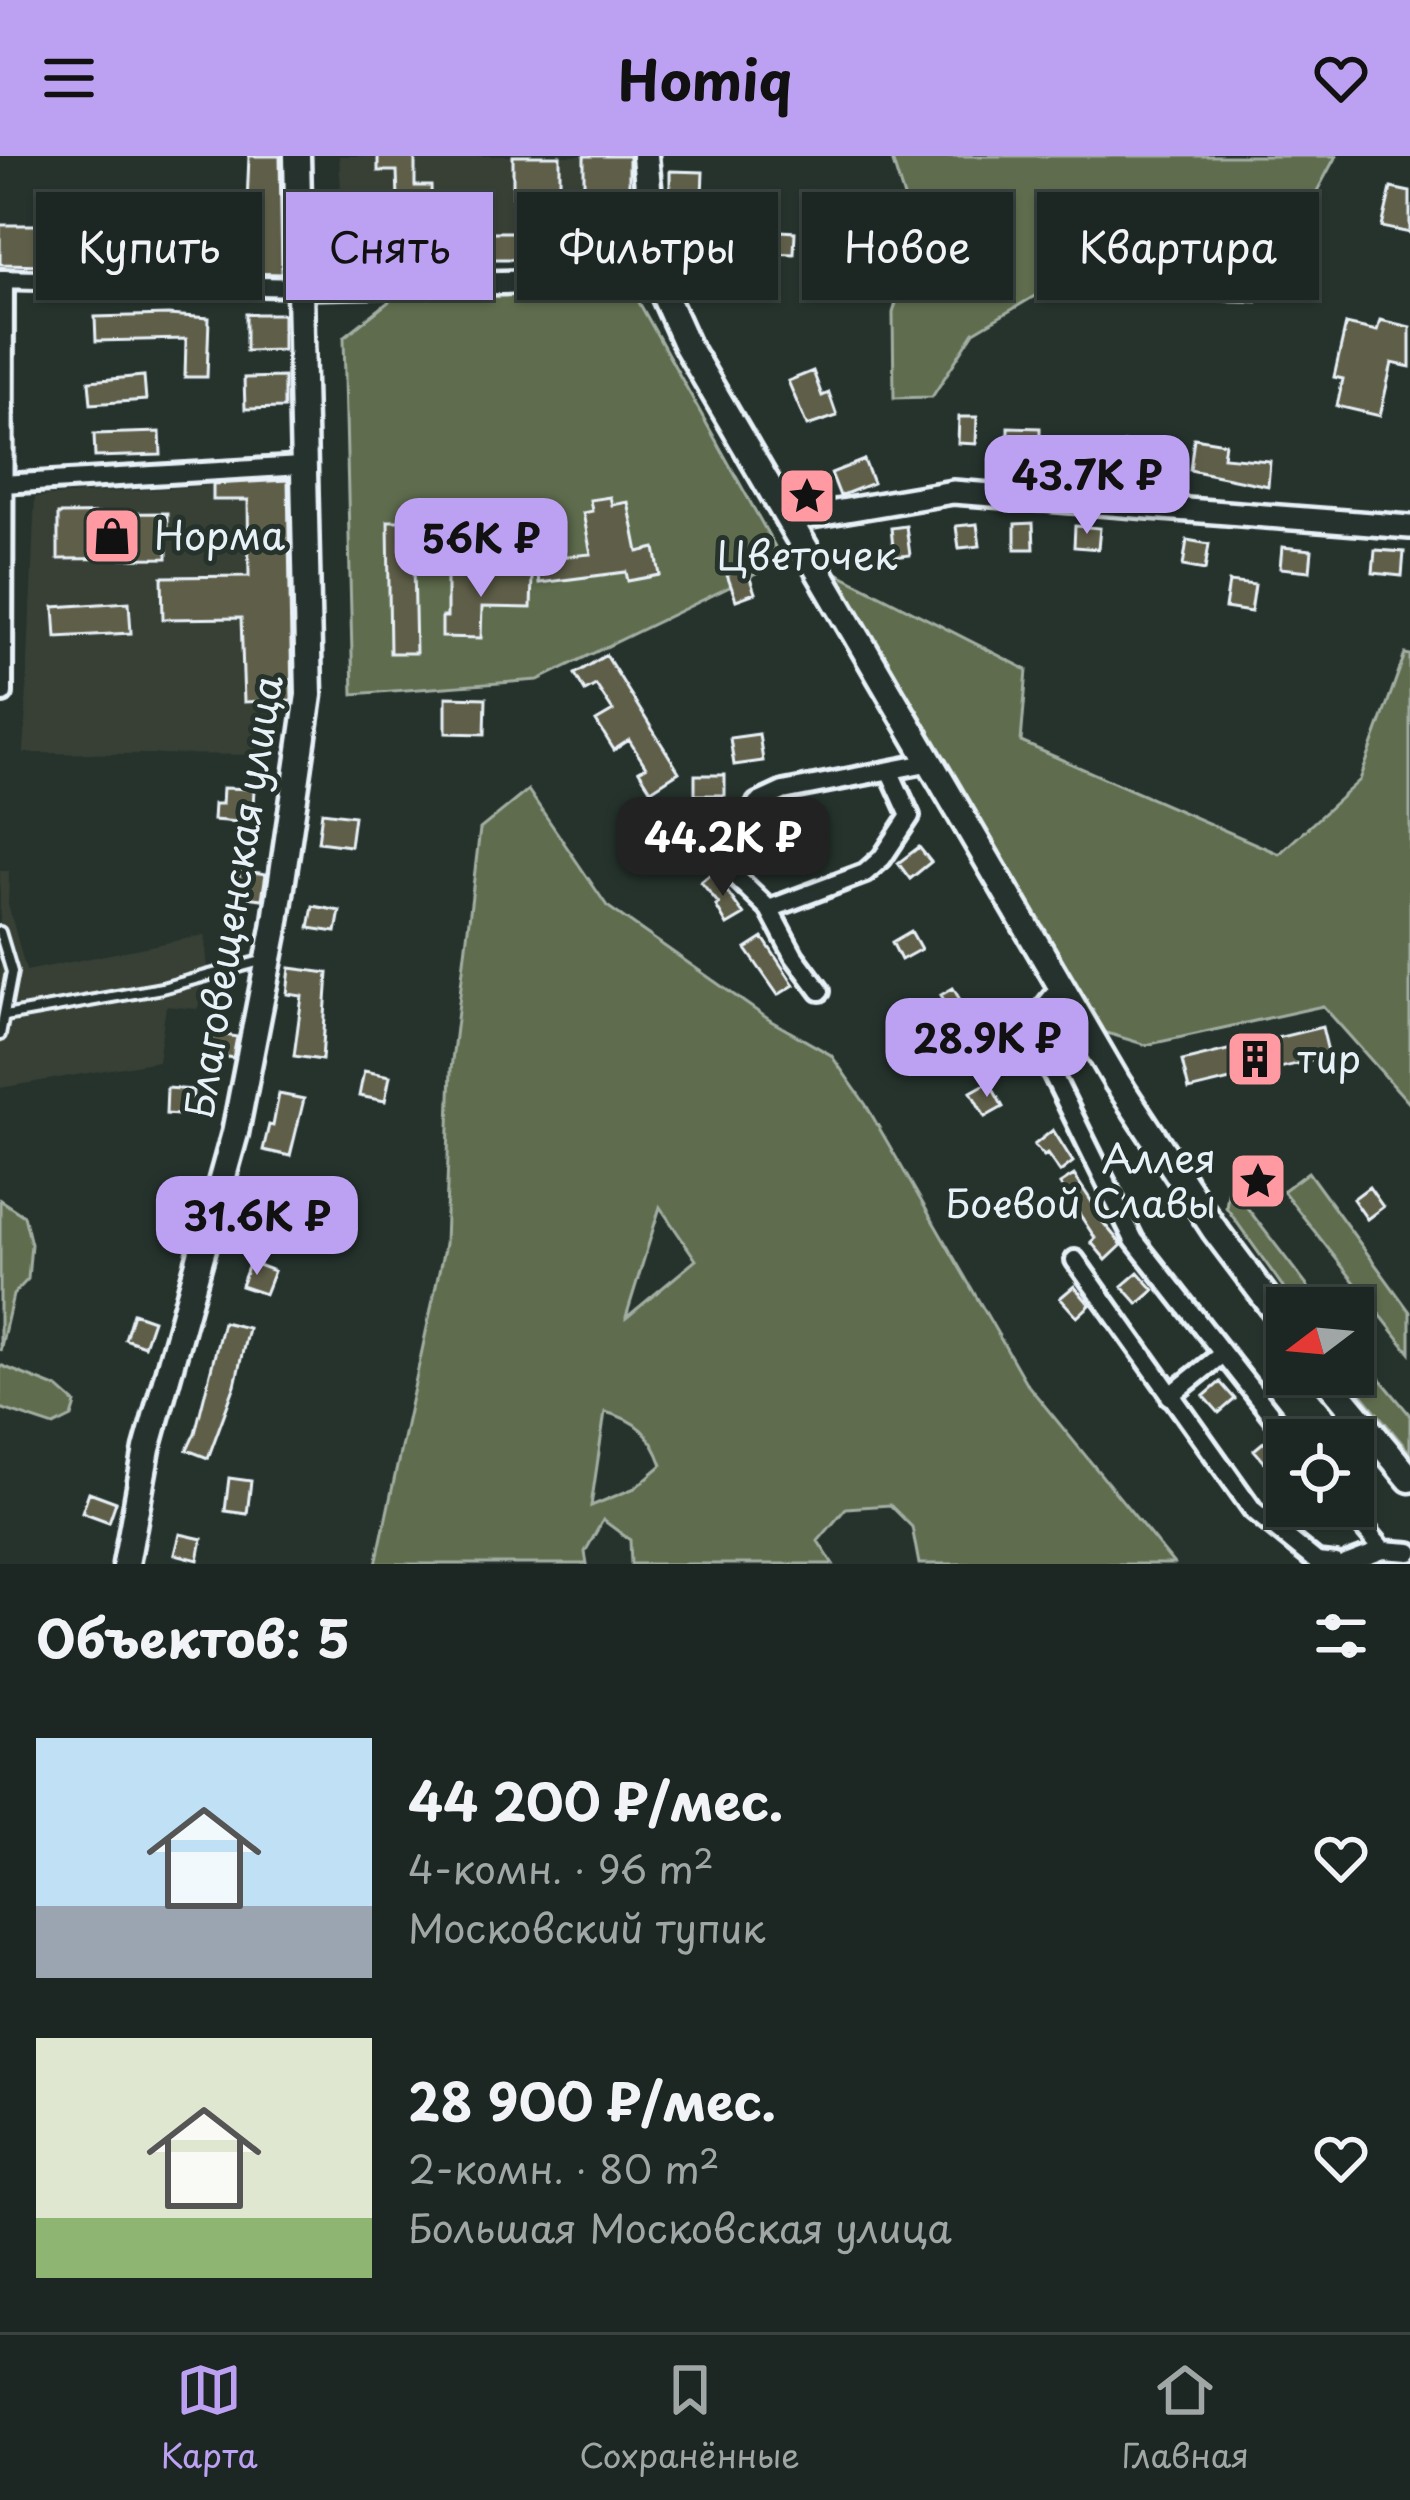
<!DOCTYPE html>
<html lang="ru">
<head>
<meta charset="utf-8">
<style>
	:root { --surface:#1c2622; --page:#29322f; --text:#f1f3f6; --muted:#a0a5a5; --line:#3a4340; --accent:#bca0f2 }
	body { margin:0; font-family:"Playpen Sans",sans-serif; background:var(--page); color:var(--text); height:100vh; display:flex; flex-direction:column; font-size:45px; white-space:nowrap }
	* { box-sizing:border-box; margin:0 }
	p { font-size:39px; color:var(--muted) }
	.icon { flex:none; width:66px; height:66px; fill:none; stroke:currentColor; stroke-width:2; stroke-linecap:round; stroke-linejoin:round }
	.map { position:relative; height:1408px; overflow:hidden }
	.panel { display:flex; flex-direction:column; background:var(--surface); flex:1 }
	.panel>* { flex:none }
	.banner { position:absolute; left:36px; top:36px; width:1338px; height:108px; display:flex; gap:24px }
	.needle { width:78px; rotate:254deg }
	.tools { position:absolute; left:1266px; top:1131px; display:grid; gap:24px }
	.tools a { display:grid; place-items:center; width:108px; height:108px; border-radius:0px; background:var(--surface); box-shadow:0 3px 9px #0004,0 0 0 3px var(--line); font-size:60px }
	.price { position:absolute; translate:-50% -102px; padding:0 27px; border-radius:24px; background:var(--accent); color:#111; font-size:39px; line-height:78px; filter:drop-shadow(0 3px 6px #0008) }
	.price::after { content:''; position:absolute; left:50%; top:72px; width:36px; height:27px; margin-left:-18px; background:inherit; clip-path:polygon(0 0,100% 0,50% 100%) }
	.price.active { background:#222; color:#fff }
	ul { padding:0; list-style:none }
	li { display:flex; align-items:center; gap:36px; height:300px; padding:0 36px }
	li span { display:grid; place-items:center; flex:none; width:336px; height:240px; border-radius:0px; color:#555 }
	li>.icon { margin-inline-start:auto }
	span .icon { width:144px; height:144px; fill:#fffc; stroke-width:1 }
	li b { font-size:51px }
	h2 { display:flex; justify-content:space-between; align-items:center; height:144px; padding:0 36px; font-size:51px }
	.tag { padding:0 42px; border-radius:0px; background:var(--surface); box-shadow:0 3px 9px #0004,0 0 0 3px var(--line); font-size:42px; line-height:108px }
	.tag.active { background:var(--accent); color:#111 }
	header { display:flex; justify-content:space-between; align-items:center; height:156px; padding:0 36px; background:var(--accent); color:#111; font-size:54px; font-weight:700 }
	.tabs { display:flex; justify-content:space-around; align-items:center; height:168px; border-top:3px solid var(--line); background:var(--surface); font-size:33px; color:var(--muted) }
	.tabs a { display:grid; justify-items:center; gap:6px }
	.tabs .active { color:var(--accent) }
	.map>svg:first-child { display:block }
	.built { fill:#374036 }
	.green { fill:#5e6c4e; stroke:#a3aea3; stroke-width:3; fill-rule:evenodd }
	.building { fill:#5f5e4a; stroke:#e8f1f8; stroke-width:3 }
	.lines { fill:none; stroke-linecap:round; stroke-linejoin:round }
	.service-casing { stroke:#e8f1f8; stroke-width:16 }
	.minor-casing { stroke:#e8f1f8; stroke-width:26 }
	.tertiary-casing { stroke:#e8f1f8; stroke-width:30 }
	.secondary-casing { stroke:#e8f1f8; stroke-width:33 }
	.service { stroke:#26332d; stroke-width:8 }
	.minor { stroke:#26332d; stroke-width:16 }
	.tertiary { stroke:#26332d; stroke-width:21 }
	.secondary { stroke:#26332d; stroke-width:24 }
	.labels { text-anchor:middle; stroke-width:10; stroke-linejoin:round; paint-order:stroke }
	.poi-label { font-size:39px; fill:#e8f1f8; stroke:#26332d; text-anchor:start }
	.street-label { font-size:39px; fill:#e8f1f8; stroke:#26332d }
</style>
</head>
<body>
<header><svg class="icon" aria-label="menu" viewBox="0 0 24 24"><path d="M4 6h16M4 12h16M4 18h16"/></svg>Homiq<svg class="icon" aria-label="heart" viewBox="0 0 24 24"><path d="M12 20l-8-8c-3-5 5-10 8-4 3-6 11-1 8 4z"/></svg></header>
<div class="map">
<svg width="1410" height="1408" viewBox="0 0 1410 1408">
	<rect width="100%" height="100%" fill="#26332d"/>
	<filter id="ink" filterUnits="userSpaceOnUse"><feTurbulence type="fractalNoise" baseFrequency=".00833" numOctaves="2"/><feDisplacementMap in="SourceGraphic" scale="24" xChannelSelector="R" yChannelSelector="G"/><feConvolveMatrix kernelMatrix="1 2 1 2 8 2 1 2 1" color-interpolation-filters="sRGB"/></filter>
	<g filter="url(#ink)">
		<path class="built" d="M339 0H627L628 102 345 105Z
			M283 325 292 531 276 599 24 597 35 341Z
			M0 715H9L8 748 26 815 205 779 209 829 197 853 166 850 158 905 0 932Z"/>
		<path class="green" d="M891 0H1336L1257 146 1038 138 974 176 932 241 894 242 893 157 916 80Z
			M635 139 783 405 538 524 353 538 344 181 396 140Z
			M835 416 1027 514 1021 586 1279 698 1360 624 1405 498 1410 499V948L1323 850 1146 889 1097 874Z
			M528 634 607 750 771 865 831 899 866 949 1026 1227 1174 1408H919L912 1371 890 1349 846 1352 818 1385 833 1408H631L630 1384 603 1364 585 1396 587 1408H376L445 1088 451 913 480 673ZM660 1051 696 1104 626 1162V1161ZM605 1256C637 1264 651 1278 662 1309L635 1332 591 1350Z
			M1308 1016 1410 1156V1197L1283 1035Z
			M1229 1031 1242 1045 1324 1152H1298L1226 1051Z
			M0 1044 24 1060 31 1088 28 1123 13 1139 0 1195Z
			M1353 1190 1410 1259V1297L1345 1218H1353Z
			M0 1209 58 1232 76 1248 72 1261 54 1270 0 1252Z"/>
		<path class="building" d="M249 0H280L282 118 244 117Z
			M378 0H415V30H431L433 105 344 103V41L398 42 397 15H378Z
			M513 0H560V68H597V58H630V103H471V76H529L530 46H513Z
			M584 0H629V34H584Z
			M670 15 703 16 702 39 670 38Z
			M1391 32 1410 36V77L1382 71Z
			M0 69H49L48 109 0 108Z
			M88 72 107 73 106 98H88Z
			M765 74 795 76 794 98 764 97Z
			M828 74H852V102H829Z
			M246 158H283V194L246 195Z
			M168 159 209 162 207 221H185L186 183 96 185 95 161Z
			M1380 164 1410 171V211L1392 207 1380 260 1337 250 1343 223 1334 221 1346 168 1377 175Z
			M813 215 822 240 829 237 837 260 807 270 788 225Z
			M144 220 146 244 91 248 89 225Z
			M284 221V252L245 253 244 222Z
			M959 261H977L976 288 958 287Z
			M1008 271 1040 272V294L1008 293Z
			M160 276 161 299 95 301 94 278Z
			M1194 282 1225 287 1223 301 1270 305 1268 330 1190 314Z
			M1124 287 1159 292 1155 316 1120 311Z
			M864 304 873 327 840 340 831 317Z
			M288 324 292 544 244 546 241 462 163 463 162 421 249 420 248 344H213V328Z
			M610 341 612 349 628 346 638 396 655 392 660 419 628 425 626 416 539 427 536 403 591 398 583 357 592 355 590 344Z
			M167 357V402L58 403V358Z
			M388 365H413L416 497H390Z
			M1033 367 1034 393H1015V368Z
			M977 368 980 390 959 392 956 370Z
			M906 370 910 399 894 401 891 372Z
			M1075 370 1100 372 1098 393 1074 391Z
			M1187 384 1209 388 1205 414 1183 410Z
			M1282 391 1312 394 1310 415 1280 412Z
			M1375 394 1404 396 1402 420 1373 417Z
			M746 411 755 437 736 444 727 419Z
			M447 415 532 421 531 452 482 451 481 482 442 481V461H447Z
			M1229 426 1255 429 1251 456 1225 452Z
			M129 446 131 477 56 481 54 451Z
			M606 499 679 616 651 634 639 615 646 611 629 584 614 594 596 565 613 555 596 529 585 535 575 518Z
			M446 541 486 542 485 578 446 577Z
			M759 578 763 605 734 609 730 582Z
			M695 619H725V639H695Z
			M223 632 254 633 252 667 213 664 214 648H222Z
			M322 656 354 660 350 690 318 686Z
			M919 691 931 706 910 723 898 707Z
			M240 714 266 718 262 743 236 740Z
			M713 716 744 759 727 769 716 750 719 748 701 726Z
			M313 750 340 755 336 776 309 772Z
			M911 775 921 793 901 804 892 786Z
			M763 782 794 829 778 839 746 793Z
			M290 812 328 817 322 904 294 900 302 840 287 838Z
			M953 832 978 874 959 884 949 864 954 861 941 839Z
			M1322 871 1329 900 1189 934 1182 905Z
			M213 877 237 881 233 902 210 898Z
			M364 915 390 920 385 945 359 940Z
			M989 926 1003 951 985 961 971 936Z
			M167 932 193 934 192 960 166 958Z
			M279 938 304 943 290 1000 263 994 269 969 273 970Z
			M1053 974 1073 1006 1060 1016 1047 998 1044 1000 1034 989Z
			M1074 1019 1092 1046 1098 1043 1107 1060 1101 1064 1122 1089 1106 1104 1091 1086 1095 1082 1060 1028Z
			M1369 1031 1383 1051 1367 1063 1353 1043Z
			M256 1055 282 1061 277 1084 250 1077Z
			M250 1106 274 1115 265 1138 241 1130Z
			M1138 1116 1154 1134 1138 1148 1122 1130Z
			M1074 1130 1090 1149 1077 1161 1060 1142Z
			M133 1157 153 1164 144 1190 125 1183Z
			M223 1166 248 1172 235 1229 208 1302 187 1294 195 1277Z
			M1220 1226 1235 1243 1219 1257 1204 1240Z
			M1266 1284 1287 1312V1332L1254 1294Z
			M229 1322 251 1325 247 1358 225 1355Z
			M89 1336 116 1346 109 1366 82 1356Z
			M180 1378 202 1383 198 1404 175 1398Z"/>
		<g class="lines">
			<defs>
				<path id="service" d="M0 776 12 816 0 879
					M5 860 162 832 261 805"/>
				<path id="minor" d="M0 123 299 131
					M2 328 301 310
					M3 537 4 123
					M769 753 865 717 882 702 910 660 890 616
					M1061 830 1029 870 1134 1084 1291 1284
					M820 835 794 800 769 753 738 723 726 695 757 647 783 635 932 606
					M1075 1104 1253 1354 1317 1406 1336 1408
					M1170 1240 1221 1199
					M1346 1350 1383 1394 1410 1396
					M1346 1408 1383 1394"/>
				<path id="tertiary" d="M299 131 657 123
					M788 364 953 336 1410 371"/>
				<path id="secondary" d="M645 0 657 123 687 190 1117 926 1214 1073 1287 1170
					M1323 1218 1410 1323
					M126 1408 147 1293 235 977 275 772 309 539 297 0"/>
			</defs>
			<use href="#service" class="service-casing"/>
			<use href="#minor" class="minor-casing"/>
			<use href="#tertiary" class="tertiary-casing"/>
			<use href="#secondary" class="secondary-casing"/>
			<use href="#service" class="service"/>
			<use href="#minor" class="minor"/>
			<use href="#tertiary" class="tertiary"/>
			<use href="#secondary" class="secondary"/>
		</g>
	</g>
	<defs>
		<symbol id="sight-square" viewBox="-11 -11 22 22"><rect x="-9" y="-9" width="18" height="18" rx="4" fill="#ff9aa2" stroke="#26332d"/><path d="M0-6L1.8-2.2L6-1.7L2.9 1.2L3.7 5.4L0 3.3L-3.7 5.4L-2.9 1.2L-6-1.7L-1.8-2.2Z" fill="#111"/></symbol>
		<symbol id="shop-square" viewBox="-11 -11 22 22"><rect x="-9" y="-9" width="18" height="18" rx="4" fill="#ff9aa2" stroke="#26332d"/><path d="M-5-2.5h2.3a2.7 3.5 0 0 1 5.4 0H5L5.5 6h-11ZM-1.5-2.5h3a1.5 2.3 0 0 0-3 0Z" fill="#111"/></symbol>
		<symbol id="building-square" viewBox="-11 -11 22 22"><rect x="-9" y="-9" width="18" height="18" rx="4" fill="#ff9aa2" stroke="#26332d"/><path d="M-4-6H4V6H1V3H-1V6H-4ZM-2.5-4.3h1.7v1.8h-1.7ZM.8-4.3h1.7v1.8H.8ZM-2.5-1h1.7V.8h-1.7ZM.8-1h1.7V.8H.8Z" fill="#111"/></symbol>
	</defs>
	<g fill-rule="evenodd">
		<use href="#sight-square" x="774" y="307" width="66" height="66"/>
		<use href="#shop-square" x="79" y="347" width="66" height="66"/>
		<use href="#building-square" x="1222" y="870" width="66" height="66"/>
		<use href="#sight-square" x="1225" y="992" width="66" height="66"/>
	</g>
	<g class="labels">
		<g class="poi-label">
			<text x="154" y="394">Норма</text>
			<text x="807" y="414" text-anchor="middle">Цветочек</text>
			<text x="1297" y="917">тир</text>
			<text x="1216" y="1017" text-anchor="end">Аллея<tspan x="1216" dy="45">Боевой Славы</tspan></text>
		</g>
		<g class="street-label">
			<text transform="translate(234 741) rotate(-81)" y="14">Благовещенская улица</text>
		</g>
	</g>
</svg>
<div class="tools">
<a><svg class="needle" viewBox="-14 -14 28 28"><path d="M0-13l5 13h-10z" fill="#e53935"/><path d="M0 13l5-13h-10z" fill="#a0a5a5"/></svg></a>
<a><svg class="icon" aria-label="locate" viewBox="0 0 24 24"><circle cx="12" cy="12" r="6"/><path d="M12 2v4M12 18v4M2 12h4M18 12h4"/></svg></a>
</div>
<b class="price" style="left:1087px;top:381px">43.7K ₽</b>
<b class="price" style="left:481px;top:444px">56K ₽</b>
<b class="price active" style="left:723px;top:743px">44.2K ₽</b>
<b class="price" style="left:987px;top:944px">28.9K ₽</b>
<b class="price" style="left:257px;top:1122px">31.6K ₽</b>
<div class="banner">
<a class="tag">Купить</a>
<a class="tag active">Снять</a>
<a class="tag">Фильтры</a>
<a class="tag">Новое</a>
<a class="tag">Квартира</a>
</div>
</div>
<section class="panel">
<h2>Объектов: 5<svg class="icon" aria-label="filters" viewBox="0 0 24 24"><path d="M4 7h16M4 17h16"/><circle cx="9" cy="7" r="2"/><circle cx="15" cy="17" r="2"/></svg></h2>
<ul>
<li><span style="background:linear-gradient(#bfe0f5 70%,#9aa5b1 0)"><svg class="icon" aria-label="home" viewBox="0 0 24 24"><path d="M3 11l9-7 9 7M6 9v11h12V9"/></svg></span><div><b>44 200 ₽/мес.</b><p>4-комн. · 96 m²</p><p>Московский тупик</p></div><svg class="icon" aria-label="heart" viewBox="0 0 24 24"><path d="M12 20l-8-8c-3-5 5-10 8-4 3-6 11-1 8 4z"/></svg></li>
<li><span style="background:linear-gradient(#dfe7d0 75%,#8fb573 0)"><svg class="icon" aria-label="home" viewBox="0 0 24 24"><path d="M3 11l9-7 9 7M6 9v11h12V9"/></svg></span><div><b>28 900 ₽/мес.</b><p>2-комн. · 80 m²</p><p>Большая Московская улица</p></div><svg class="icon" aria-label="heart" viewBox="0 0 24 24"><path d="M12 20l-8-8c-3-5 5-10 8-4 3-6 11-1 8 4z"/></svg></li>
</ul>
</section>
<nav class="tabs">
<a class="active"><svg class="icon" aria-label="map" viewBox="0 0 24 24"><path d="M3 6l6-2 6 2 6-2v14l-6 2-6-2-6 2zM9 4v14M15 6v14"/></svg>Карта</a>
<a><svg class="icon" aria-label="saved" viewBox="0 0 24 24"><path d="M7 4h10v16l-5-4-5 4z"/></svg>Сохранённые</a>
<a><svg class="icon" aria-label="home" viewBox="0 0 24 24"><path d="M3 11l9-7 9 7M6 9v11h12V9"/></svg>Главная</a>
</nav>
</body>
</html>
